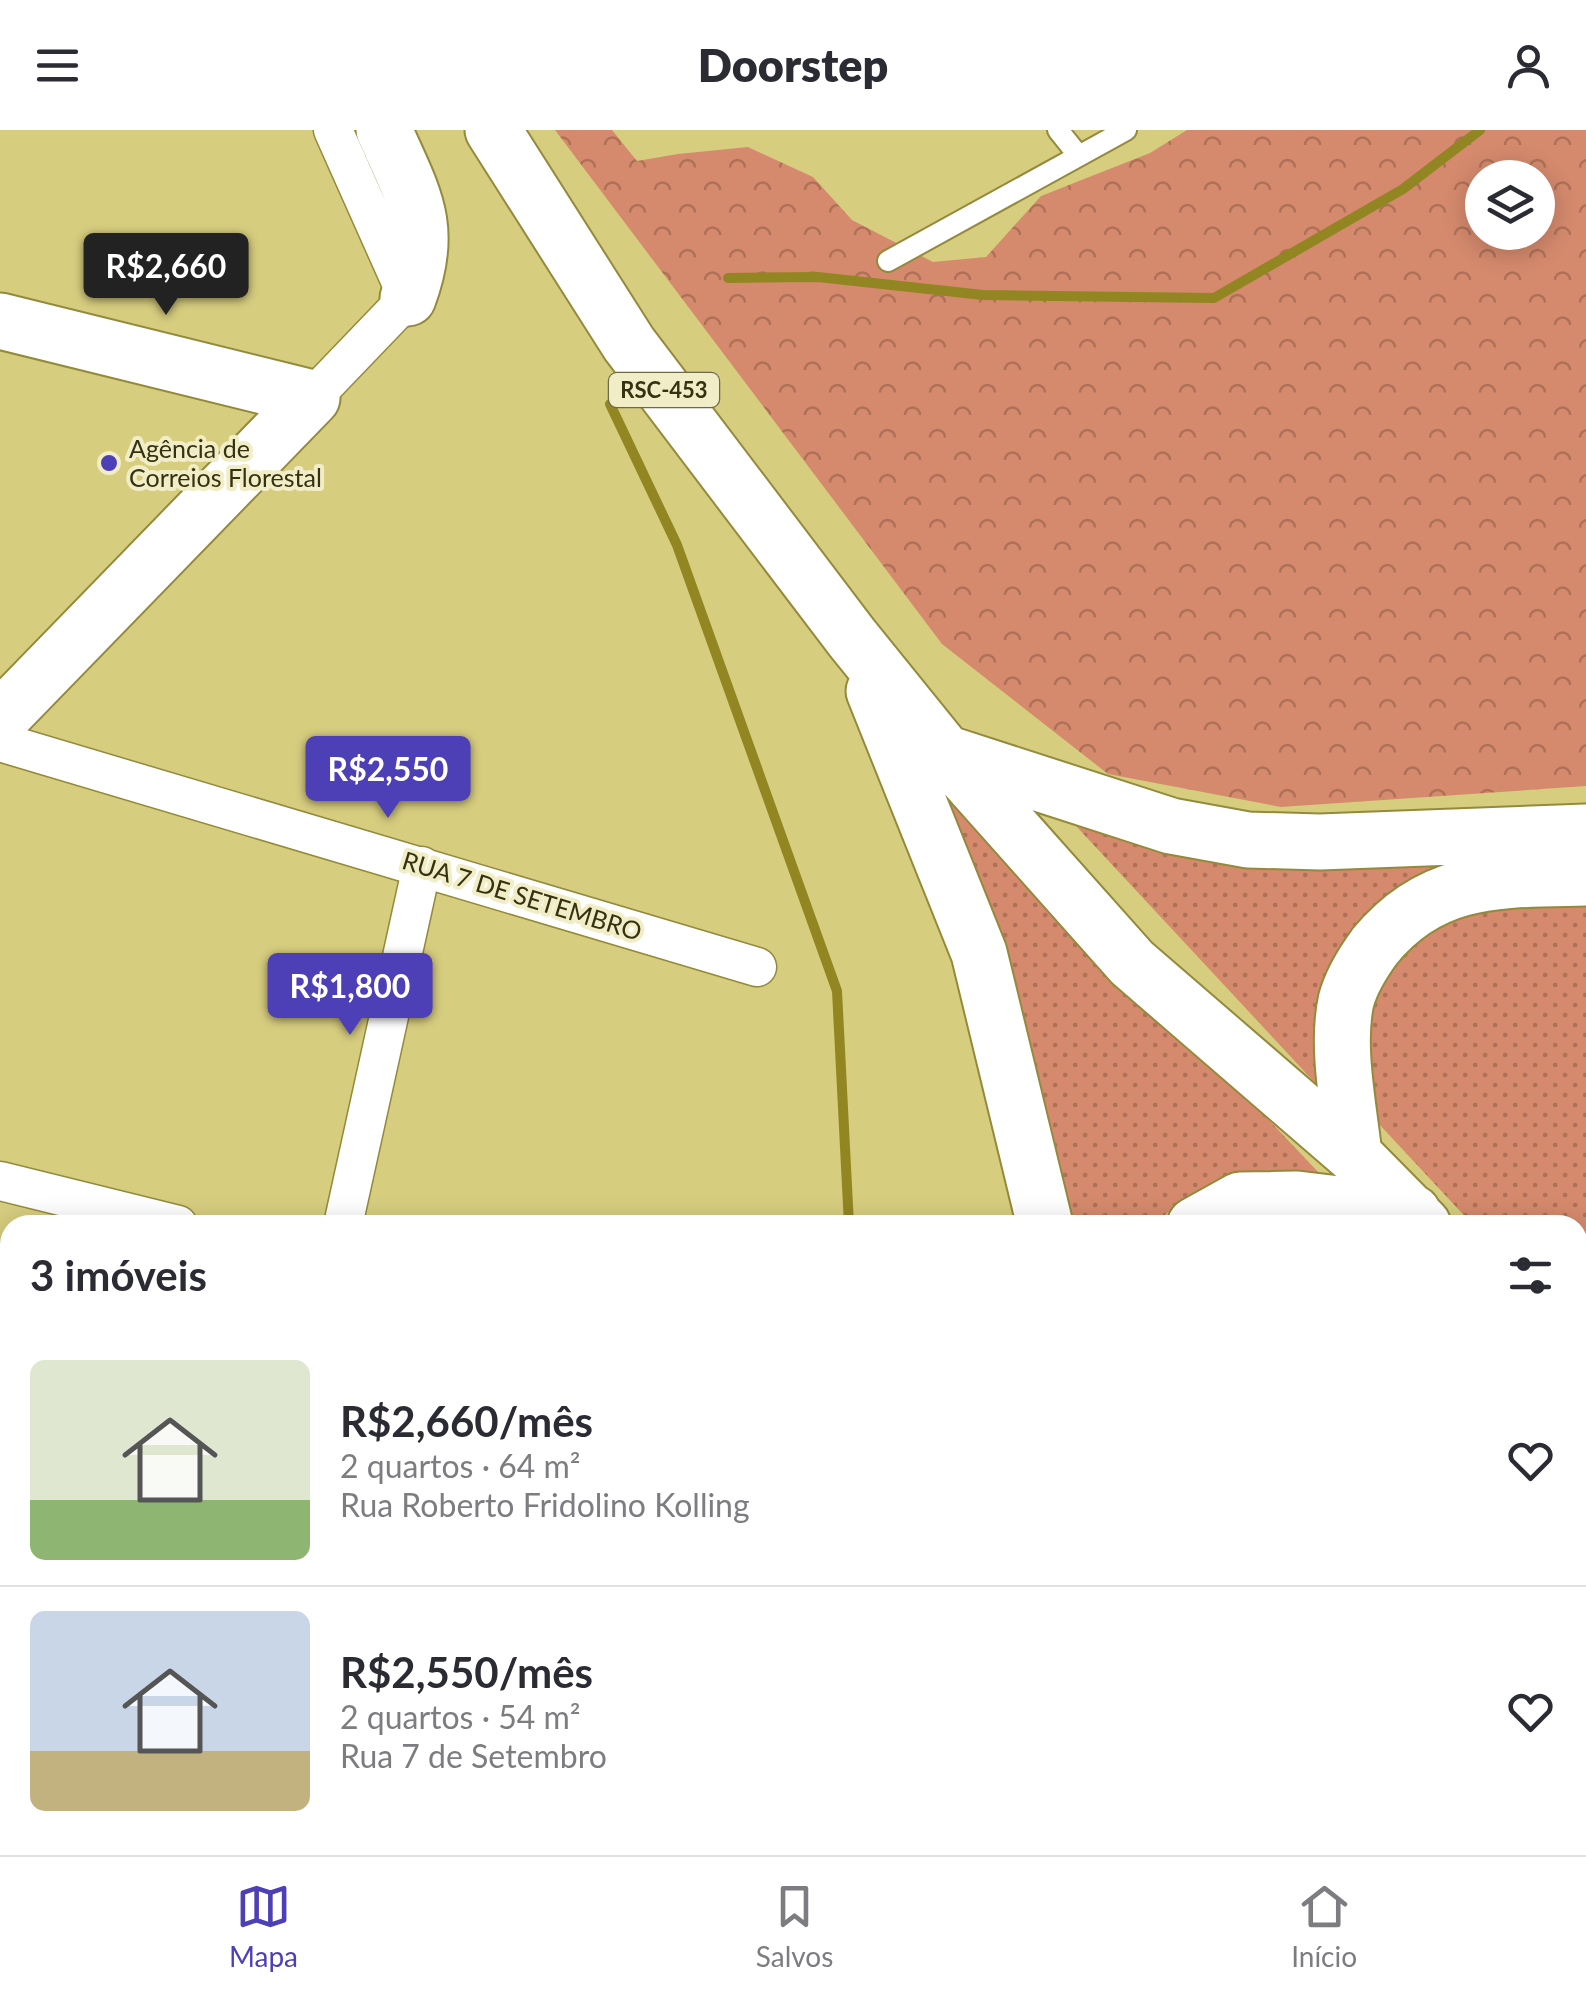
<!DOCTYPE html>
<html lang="pt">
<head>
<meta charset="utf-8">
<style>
	:root { --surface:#fff; --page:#f2f2f3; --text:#2b2b33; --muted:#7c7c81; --line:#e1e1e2; --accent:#4d3fb6 }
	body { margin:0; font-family:Lato,sans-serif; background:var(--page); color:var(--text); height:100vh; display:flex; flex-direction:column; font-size:38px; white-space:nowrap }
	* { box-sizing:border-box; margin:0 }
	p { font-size:32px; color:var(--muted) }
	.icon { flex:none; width:55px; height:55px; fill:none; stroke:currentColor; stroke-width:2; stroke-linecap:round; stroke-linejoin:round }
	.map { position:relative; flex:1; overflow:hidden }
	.side { position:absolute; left:0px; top:1085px; width:1588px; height:640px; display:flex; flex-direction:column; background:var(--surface); border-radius:30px 30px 0 0; box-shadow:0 5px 25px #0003 }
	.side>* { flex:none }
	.buttons { position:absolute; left:1465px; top:30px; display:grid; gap:20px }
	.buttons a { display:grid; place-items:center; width:90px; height:90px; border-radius:50%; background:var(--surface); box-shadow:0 5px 25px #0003; font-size:50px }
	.price { position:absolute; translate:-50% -85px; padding:0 22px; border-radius:10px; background:var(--accent); color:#fff; font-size:32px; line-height:65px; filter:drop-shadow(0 2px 5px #0008) }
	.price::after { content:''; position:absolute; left:50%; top:60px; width:30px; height:22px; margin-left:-15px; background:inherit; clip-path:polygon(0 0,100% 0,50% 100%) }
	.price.current { background:#222; color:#fff }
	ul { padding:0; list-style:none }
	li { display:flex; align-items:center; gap:30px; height:250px; padding:0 30px }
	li+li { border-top:2px solid var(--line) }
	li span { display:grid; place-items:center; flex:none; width:280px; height:200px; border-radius:15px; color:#555 }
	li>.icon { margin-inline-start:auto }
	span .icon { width:120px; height:120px; fill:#fffc; stroke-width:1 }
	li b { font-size:42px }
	h2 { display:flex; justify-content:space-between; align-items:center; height:120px; padding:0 30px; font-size:42px }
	header { display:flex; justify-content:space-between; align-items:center; height:130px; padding:0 30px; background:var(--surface); font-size:45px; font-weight:800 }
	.tab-bar { display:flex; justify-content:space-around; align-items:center; height:140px; border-top:2px solid var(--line); background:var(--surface); font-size:28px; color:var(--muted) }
	.tab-bar a { display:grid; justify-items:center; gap:5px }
	.tab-bar .current { color:var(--accent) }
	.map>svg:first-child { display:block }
	.grass { fill:url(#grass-dots) }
	.forest { fill:url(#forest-crowns); fill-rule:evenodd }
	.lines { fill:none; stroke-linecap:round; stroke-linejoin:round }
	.stream { stroke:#928622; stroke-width:10 }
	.lane-casing { stroke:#948a3c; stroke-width:24 }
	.street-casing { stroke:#948a3c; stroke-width:41 }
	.secondary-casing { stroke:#948a3c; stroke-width:59 }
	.highway-casing { stroke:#948a3c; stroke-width:59 }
	.lane { stroke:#fff; stroke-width:20 }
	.street { stroke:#fff; stroke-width:38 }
	.secondary { stroke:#fff; stroke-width:55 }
	.highway { stroke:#fff; stroke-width:55 }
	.poi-dot { fill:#4d3fb6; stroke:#f1edc7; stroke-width:4 }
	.labels { text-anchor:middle; stroke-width:8; stroke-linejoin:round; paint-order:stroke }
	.shield { fill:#f1edc7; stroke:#6e6a48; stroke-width:2.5 }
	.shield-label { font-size:22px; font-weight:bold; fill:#363211 }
	.poi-label { font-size:25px; fill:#363211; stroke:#f1edc7; text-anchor:start }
	.street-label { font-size:25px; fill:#363211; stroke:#f1edc7 }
</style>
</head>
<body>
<header><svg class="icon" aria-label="menu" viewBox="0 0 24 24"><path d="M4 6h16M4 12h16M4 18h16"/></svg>Doorstep<svg class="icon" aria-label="person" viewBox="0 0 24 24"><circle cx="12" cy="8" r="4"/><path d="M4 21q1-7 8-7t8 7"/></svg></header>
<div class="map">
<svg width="1586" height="1725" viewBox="0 0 1586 1725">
	<defs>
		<pattern id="grass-dots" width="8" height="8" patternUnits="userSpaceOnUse" patternTransform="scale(2.5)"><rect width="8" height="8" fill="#d58a6d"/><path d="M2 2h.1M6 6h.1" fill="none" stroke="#ae7158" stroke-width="1.8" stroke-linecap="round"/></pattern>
		<pattern id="forest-crowns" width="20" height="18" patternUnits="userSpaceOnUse" patternTransform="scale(2.5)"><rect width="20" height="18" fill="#d58a6d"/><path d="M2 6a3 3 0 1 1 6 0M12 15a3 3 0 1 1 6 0" fill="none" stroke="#ae7158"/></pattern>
	</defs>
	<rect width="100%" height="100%" fill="#d7cd7f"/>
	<path class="grass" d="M927 630 1320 1044C1262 1036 1197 1049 1155 1095H1064Z
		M1050 668 1586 718 1469 741 1316 898 1314 927 1318 956Z
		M1586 774V1215L1578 1206V1095H1473L1378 993 1366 968 1362 884 1403 815 1471 779Z
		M1578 1304 1586 1312V1388L1578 1399Z
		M1586 1629V1725H1508L1516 1715H1578V1640Z
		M1154 1715H1338L1328 1725H1153Z"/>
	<path class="forest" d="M555 0H612L637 31 678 24 748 17 813 47 852 90 933 132 986 127 1041 66 1150 23 1187 0H1586V656L1281 677 1108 644 942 514ZM1482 48H1538V102H1482Z"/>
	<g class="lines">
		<path class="stream" d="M728 148 818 147 983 165 1214 168 1403 59 1480 0
			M610 274 677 415 837 861 849 1095
			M759 1725 762 1715"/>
		<defs>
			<path id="lane" d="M1058 0 1078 25
				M888 131 1126 0
				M676 1715 678 1725"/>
			<path id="street" d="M312 268 408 168 333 0
				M0 612 757 837
				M0 1051 178 1095
				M343 1095 422 736
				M0 1457 10 1459"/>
			<path id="secondary" d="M0 191 312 268
				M0 589 312 268"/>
			<path id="highway" d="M384 0C413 66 435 96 408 168
				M493 0 629 214 852 508 945 623 1132 833 1354 1025 1423 1095
				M874 561 979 823 1045 1095
				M945 623 1171 696 1248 710 1320 712 1586 702
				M1354 1025C1349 978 1336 917 1346 871 1351 852 1364 831 1375 816 1433 745 1502 750 1586 748
				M1195 1095 1240 1070 1297 1069 1413 1083
				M1578 1270 1586 1280
				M1578 1471 1586 1460
				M1578 1548 1586 1537
				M1120 1725 1122 1715
				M1353 1725 1363 1715
				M1441 1725 1449 1715"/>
		</defs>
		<use href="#lane" class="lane-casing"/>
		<use href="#street" class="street-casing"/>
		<use href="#secondary" class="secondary-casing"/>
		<use href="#highway" class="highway-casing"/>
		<use href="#lane" class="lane"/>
		<use href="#street" class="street"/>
		<use href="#secondary" class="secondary"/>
		<use href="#highway" class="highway"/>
	</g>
	<circle class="poi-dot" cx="109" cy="333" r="10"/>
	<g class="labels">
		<rect class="shield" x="609" y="243" width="110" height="34" rx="8"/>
		<g class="shield-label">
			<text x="664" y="268">RSC-453</text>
		</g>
		<g class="poi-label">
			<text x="129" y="328">Agência de<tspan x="129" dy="29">Correios Florestal</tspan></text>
		</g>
		<g class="street-label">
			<text transform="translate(522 766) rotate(17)" y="9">RUA 7 DE SETEMBRO</text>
		</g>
	</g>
</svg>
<div class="buttons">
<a><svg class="icon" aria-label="layers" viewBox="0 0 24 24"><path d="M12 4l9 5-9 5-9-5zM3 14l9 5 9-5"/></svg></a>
</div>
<b class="price current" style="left:166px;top:188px">R$2,660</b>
<b class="price" style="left:388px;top:691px">R$2,550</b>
<b class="price" style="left:350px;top:908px">R$1,800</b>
<section class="side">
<h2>3 imóveis<svg class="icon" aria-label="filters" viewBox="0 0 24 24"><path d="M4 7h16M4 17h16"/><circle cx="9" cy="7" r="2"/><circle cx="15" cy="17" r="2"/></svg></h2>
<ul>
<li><span style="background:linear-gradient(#dfe7d0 70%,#8fb573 0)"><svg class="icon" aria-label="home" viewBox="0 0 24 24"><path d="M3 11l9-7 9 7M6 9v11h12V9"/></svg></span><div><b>R$2,660/mês</b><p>2 quartos · 64 m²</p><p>Rua Roberto Fridolino Kolling</p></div><svg class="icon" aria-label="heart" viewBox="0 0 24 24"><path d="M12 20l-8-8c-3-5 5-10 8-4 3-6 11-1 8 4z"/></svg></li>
<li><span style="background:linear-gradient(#c9d6e8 70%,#c2b280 0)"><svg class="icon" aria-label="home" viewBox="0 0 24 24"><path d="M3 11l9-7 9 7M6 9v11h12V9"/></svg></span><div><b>R$2,550/mês</b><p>2 quartos · 54 m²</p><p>Rua 7 de Setembro</p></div><svg class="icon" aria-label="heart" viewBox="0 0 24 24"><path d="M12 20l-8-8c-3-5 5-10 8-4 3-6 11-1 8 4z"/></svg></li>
</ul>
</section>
</div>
<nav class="tab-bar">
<a class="current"><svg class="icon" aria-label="map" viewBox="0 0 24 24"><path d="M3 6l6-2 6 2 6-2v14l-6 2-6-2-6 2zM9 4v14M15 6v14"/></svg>Mapa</a>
<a><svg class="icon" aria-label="saved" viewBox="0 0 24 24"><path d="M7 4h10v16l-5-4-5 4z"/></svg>Salvos</a>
<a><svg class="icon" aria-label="home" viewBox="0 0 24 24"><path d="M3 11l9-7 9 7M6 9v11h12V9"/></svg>Início</a>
</nav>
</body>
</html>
